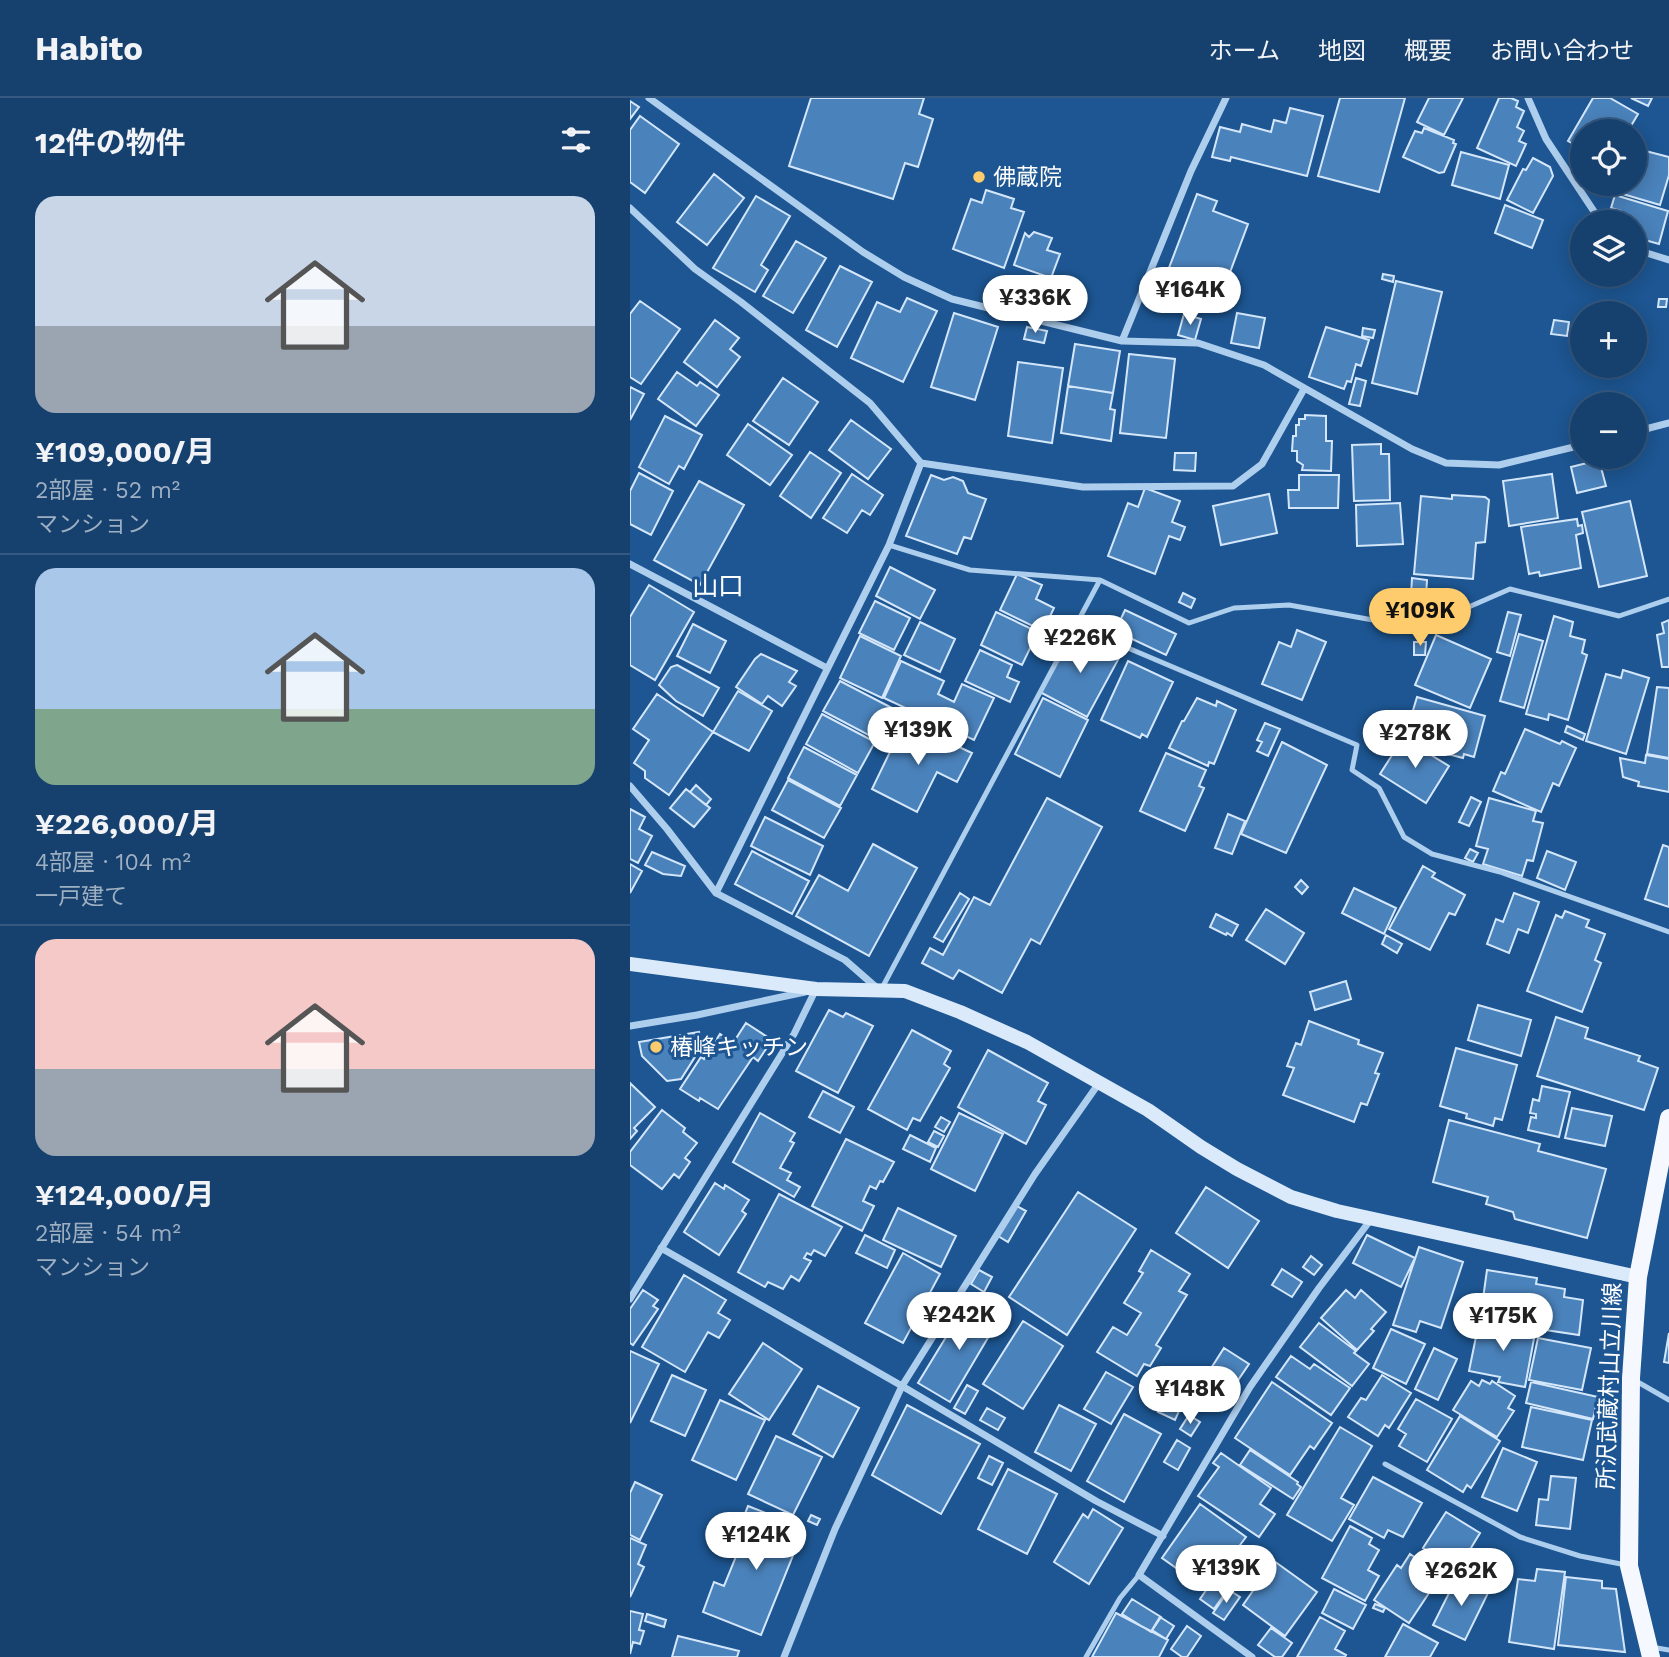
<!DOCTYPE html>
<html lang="ja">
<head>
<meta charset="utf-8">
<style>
	:root { --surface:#16406e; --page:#234b76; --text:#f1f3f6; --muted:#9eafc2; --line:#355981; --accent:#fecc6d }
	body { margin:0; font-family:"Work Sans","Noto Sans JP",sans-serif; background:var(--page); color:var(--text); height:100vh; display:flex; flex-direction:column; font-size:26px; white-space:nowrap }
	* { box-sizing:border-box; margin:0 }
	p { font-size:23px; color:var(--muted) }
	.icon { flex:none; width:38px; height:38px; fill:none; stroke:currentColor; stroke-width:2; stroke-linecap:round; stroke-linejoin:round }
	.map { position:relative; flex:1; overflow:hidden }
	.details { display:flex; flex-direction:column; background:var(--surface); width:630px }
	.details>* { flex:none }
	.tools { position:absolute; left:940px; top:21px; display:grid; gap:14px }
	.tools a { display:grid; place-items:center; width:77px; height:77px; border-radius:50%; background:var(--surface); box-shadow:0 4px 18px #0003,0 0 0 2px var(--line); font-size:35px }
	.price { position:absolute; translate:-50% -60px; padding:0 16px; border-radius:24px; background:#fff; color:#222; font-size:23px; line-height:46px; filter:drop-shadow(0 2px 4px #0008) }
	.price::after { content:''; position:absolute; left:50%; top:42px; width:21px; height:16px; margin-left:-10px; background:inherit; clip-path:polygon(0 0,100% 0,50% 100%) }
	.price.selected { background:var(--accent); color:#111 }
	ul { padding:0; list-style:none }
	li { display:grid; align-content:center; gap:14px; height:371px; padding:0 35px }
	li+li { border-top:2px solid var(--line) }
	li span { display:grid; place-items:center; height:217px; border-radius:21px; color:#555 }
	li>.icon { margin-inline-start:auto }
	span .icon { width:126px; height:126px; fill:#fffc; stroke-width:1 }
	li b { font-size:30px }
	h2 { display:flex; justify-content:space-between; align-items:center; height:84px; padding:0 35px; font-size:30px }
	header { display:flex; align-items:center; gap:42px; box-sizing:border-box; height:98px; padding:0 35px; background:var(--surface); border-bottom:2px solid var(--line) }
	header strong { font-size:33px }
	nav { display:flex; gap:38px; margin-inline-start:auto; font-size:24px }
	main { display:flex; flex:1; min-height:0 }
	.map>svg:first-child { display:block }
	.building { fill:#4a82bb; stroke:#d4e7fa; stroke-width:2 }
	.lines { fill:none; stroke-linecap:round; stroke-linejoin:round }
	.lane { stroke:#aeceee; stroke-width:5 }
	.street { stroke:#aeceee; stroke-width:7 }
	.secondary { stroke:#dbeafa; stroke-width:14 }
	.primary { stroke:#f5f9ff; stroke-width:18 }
	.poi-dot { fill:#fecc6d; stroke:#1d5692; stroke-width:2.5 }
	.labels { text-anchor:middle; stroke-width:6; stroke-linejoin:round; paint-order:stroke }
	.poi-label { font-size:23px; fill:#fff; stroke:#1d5692; text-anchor:start }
	.street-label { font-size:23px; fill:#fff; stroke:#1d5692 }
	.quarter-label { font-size:26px; fill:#fff; stroke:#1d5692 }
</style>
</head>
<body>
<header>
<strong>Habito</strong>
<nav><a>ホーム</a><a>地図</a><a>概要</a><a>お問い合わせ</a></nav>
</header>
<main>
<section class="details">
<h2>12件の物件<svg class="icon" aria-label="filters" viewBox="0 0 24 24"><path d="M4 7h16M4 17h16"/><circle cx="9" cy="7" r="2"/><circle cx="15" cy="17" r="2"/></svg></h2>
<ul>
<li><span style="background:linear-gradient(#c9d6e8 60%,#9aa5b1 0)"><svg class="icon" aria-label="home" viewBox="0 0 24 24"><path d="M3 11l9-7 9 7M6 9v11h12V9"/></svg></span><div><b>¥109,000/月</b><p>2部屋 · 52 m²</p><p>マンション</p></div></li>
<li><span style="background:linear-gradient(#a9c7e8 65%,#7fa58c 0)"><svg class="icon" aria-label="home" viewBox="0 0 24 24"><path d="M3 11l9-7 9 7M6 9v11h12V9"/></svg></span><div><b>¥226,000/月</b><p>4部屋 · 104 m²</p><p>一戸建て</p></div></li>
<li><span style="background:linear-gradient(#f6c9c9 60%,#9aa5b1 0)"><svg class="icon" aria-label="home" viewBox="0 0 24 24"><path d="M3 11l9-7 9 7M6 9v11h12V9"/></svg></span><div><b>¥124,000/月</b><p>2部屋 · 54 m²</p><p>マンション</p></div></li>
</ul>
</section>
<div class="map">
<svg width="1039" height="1559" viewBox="0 0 1039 1559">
	<rect width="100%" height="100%" fill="#1d5692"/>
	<path class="building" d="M181 0H294L289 16 303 21 288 69 275 65 263 101 159 68Z
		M710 0H775L749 94 688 78Z
		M799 0H833L814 37 787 24Z
		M869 0H881L888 3 886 9 894 13 887 29 894 33 889 43 896 46 886 68 847 50Z
		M963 0H980L1008 16 998 33H952V51L938 43Z
		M1001 0H1022L1018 8Z
		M0 3 9 9 0 21Z
		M660 10 693 18 677 78 601 59 600 63 582 59 590 29 610 34 612 26 641 34 644 22 656 25Z
		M10 18 49 46 15 95 0 84V32Z
		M794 30 824 42 823 45 826 46 814 74 809 75 773 59 785 33 792 35Z
		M1004 50 1039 59V77L1030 107 986 94 988 86H1004Z
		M831 54 879 67 870 101 822 87Z
		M903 60 920 69 923 78 903 115 877 102 893 71 896 72Z
		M84 76 114 100 77 147 47 124Z
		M356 92 384 101 381 110 394 114 374 170 323 151 341 101 352 105Z
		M567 96 587 103 583 113 618 126 596 185 590 183 584 202 534 183Z
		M985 97 1038 113 1029 146 1004 139V124L989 122 991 113 981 110Z
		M126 98 160 118 131 167 138 172 125 194 83 170Z
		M875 107 913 122 902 150 865 135Z
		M404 134 422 140 417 152 430 156 421 180 384 167 395 135 399 139Z
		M166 143 196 160 163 215 133 198Z
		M210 168 242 184 207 249 176 232Z
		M753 176 764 178 763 184 752 181Z
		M766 183 812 194 787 296 742 285Z
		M532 186 545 191 541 201 529 195Z
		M277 200 307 213 273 284 221 260 247 204 270 214Z
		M1029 201H1037L1036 209H1028Z
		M10 203 50 231 11 286 0 279V216Z
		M324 215 368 229 345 302 301 289Z
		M607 215 635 220 629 250 601 245Z
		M554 216 571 221 565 242 548 237Z
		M85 222 109 240 100 251 110 259 87 289 54 264Z
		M924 222 939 224 937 238 921 236Z
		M397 229 417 233 414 245 394 241Z
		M696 229 739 242 731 268 726 266 721 284 717 283 714 291 679 279Z
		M733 230 745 232 743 240 732 238Z
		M445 246 490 253 483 295 438 288Z
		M499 256 545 261 536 340 490 335Z
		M388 264 433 270 422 345 378 338Z
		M47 274 67 288 70 284 89 297 66 328 28 301Z
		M153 280 188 304 159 347 123 323Z
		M726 280 736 283 730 308 719 306Z
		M438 288 483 295 480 311 485 312 481 343 431 335Z
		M0 289 14 296 0 322Z
		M675 317 696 318V343H702L701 373 672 372 673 367 667 363V353H662L663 338H666V327H669V321H675Z
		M35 318 72 337 54 371 49 368 39 386 9 369Z
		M221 322 261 351 238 381 199 352Z
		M118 326 162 357 140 387 97 357Z
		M751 346V356H759L760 402 724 403 722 347Z
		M180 354 211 375 181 420 150 398Z
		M545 355H566L565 373 544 372Z
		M969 362 976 388 947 395 941 369Z
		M9 375 43 393 21 437 0 426V393Z
		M222 376 253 397 240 417 232 412 217 435 193 420Z
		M922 376 928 420 879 428 873 383Z
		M301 377 314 382 323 379 333 383 338 395 356 401 341 441 334 439 327 456 276 438Z
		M669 377H709L708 410H659L658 392H669Z
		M69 383 114 407 70 487 24 462Z
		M515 390 550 403 542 424 555 429 550 442 539 438 525 476 478 458 498 405 508 409Z
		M639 396 647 435 591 447 583 408Z
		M822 397 855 399 859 402 855 444 846 445 843 481 784 476 791 398 822 401Z
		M1000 403 1017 478 969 489 952 414Z
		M770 405 773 446 727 448 726 407Z
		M947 421 948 428 952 427 953 435 946 437 951 470 910 478 909 474 899 476 891 429Z
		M260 469 305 492 290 521 246 498Z
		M387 476 412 487 406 501 424 510 413 533 370 512Z
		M782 480 797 482 796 498 781 497Z
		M19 487 64 514 25 582 0 567V519Z
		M553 495 565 501 561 510 549 504Z
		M245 503 280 520 264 552 229 535Z
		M495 512 546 536 536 557 485 533Z
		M366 514 408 534 392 567 351 547Z
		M878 514 891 517 880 558 867 554Z
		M924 518 943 524 940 538 955 542 952 555 957 557 938 622 919 616 918 622 896 616Z
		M1039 522V569H1032L1027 537 1034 535 1032 525Z
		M290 524 325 541 310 574 274 557Z
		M63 526 96 543 80 575 47 558Z
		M667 532 696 544 672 602 632 586 649 544 661 549Z
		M443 535 489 560 457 619 410 594Z
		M889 536 913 543 894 610 870 603Z
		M806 537 861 561 840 610 785 587Z
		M230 538 271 558 252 600 210 580Z
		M784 544H796L795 557H784Z
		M350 552 382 567 377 579 389 584 380 604 335 583Z
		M131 556 167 573 159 584 166 588 152 608 138 598 132 606 106 589 125 561Z
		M271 563 314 583 308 596 324 604 332 586 364 600 344 642 254 600Z
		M498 563 543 584 517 639 512 636 510 640 471 622Z
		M47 567 89 590 73 618 46 603 29 587 41 569Z
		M993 572 1019 580 996 656 956 643 976 576 991 580Z
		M210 583 262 610 246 641 193 613Z
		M1027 589 1039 590V660L1017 656Z
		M108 593 142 613 119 653 83 634Z
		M27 596 83 634 39 697 15 680V673L4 665 19 642 3 631Z
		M787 599 855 618 844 659 834 656 833 660 810 654 811 650 775 639Z
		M413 600 458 622 430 679 385 656Z
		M567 600 586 608 587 603 606 612 584 666 579 664 578 668 539 650 552 623H554Z
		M192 616 245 644 228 675 176 646Z
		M635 625 650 631 638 658 627 653 632 644 627 642Z
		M273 627 310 645 312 641 342 655 327 684 307 674 287 714 242 691Z
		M937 628 955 636 953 642 935 634Z
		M895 631 930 646 932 643 946 650 929 688 923 685 911 714 863 693 871 674 875 676Z
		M760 633 767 638 762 648 754 643Z
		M773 640 819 668 796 705 750 676Z
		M652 644 697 667 656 755 611 736Z
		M174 649 227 677 210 708 158 680Z
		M536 655 576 672 569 688 574 690 555 733 510 713Z
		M1016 657 1039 661V694L1008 688 1009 684 993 679 990 660 1015 665Z
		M158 682 211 710 194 740 142 712Z
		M66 687 81 701 76 707 60 694Z
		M56 691 80 710 64 729 40 710Z
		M841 699 851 704 839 728 829 724Z
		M417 700 472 729 410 846 401 841 372 895 329 872 323 881 292 865 300 850 313 857 344 799 360 807Z
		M859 700 906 713 903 723 913 725 903 763 897 762 892 778 853 766 858 751 846 748Z
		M0 711 15 719 9 731 22 738 8 765 0 761Z
		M598 716 615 723 602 756 585 750Z
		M135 719 193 748 180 777 121 748Z
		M243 746 287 770 239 858 166 818 189 777 218 793Z
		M1033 747 1039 749V809L1015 801Z
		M840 751 848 755 843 764 835 760Z
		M122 753 179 783 162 816 105 786Z
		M917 753 946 764 935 792 907 780Z
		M22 754 55 768 51 778 33 776 15 767Z
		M0 766 12 773 0 795Z
		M793 768 805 775 802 779 835 797 825 817 819 815 800 852 759 831Z
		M671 782 678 789 672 796 665 789Z
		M724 790 766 810 754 836 712 815Z
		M330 795 339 801 313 844 304 839Z
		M884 795 909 804 898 835 888 831 879 855 857 846 866 821 873 824Z
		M636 811 674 835 655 866 616 842Z
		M935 813 959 822 956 829 975 836 965 862 971 865 952 914 897 893 926 817 932 820Z
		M586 816 608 827 602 838 597 835 596 837 580 829Z
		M756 837 772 846 767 855 752 846Z
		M716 883 721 901 685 912 680 894Z
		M848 907 901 922 891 958 838 942Z
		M199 912 213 919 216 915 243 928 208 995 166 973Z
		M926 919 958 930 955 940 1010 958 1008 963 1028 970 1014 1012 907 978Z
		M679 923 729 942 728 946 753 955 745 975 749 976 737 1007 731 1005 724 1024 653 997 664 970 657 968 666 945 671 947Z
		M116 925 142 942 128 963 123 959 88 1011 70 1000 69 1003 50 991 71 959 74 961 90 936 103 945Z
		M282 932 321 953 314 966 320 970 290 1023 283 1020 277 1032 238 1011Z
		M69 934 72 948 51 981 37 983 12 958 9 944Z
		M826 950 887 967 872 1022 865 1020 863 1028 836 1020 837 1016 810 1008Z
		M358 952 418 985 408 1003 416 1007 396 1046 328 1009Z
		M0 985 25 1009 4 1030 7 1033 0 1041Z
		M912 988 940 994 929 1039 898 1032 901 1019 906 1020V1016L900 1015 903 1001 909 1003Z
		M193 993 224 1009 210 1035 179 1019Z
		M942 1010 982 1018 975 1048 935 1040Z
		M32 1012 55 1030 53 1034 67 1045 55 1060 60 1064 49 1080 44 1076 32 1091 0 1067V1054Z
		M130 1015 165 1035 160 1043 164 1045 150 1070 161 1075 157 1082 170 1089 164 1099 103 1064Z
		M329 1015 373 1036 345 1093 301 1071Z
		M311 1019 320 1024 314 1034 305 1029Z
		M819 1022 910 1046 908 1053 976 1071 957 1140 885 1121 883 1114 856 1106 858 1099 803 1084Z
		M304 1033 314 1038 308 1049 298 1044Z
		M280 1037 306 1050 300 1064 273 1051Z
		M216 1041 264 1064 253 1084 250 1083 246 1091 240 1088 233 1103 244 1108 232 1133 182 1108Z
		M85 1085 94 1091 95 1087 119 1102 112 1113 116 1116 89 1157 54 1134Z
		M576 1089 629 1123 598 1170 546 1135Z
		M448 1094 506 1131 437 1237 379 1199Z
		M149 1096 212 1129 195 1158 184 1152 181 1157 177 1155 174 1160 181 1163 169 1183 161 1178 153 1191 138 1184 135 1189 108 1174Z
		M385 1107 396 1113 378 1144 368 1138Z
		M268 1110 326 1138 311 1169 253 1142Z
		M235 1137 265 1152 257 1170 226 1155Z
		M737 1137 785 1160 771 1189 723 1165Z
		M789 1149 833 1164 811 1230 790 1223 786 1234 763 1227Z
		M521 1152 560 1176 549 1193 557 1197 526 1247 531 1250 520 1268 514 1266 507 1278 467 1254 483 1229 497 1237 511 1215 494 1205 513 1175 509 1173Z
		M273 1155 310 1176 273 1245 235 1225Z
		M681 1158 692 1167 684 1177 673 1169Z
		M652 1171 672 1184 662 1199 642 1187Z
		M349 1172 362 1179 354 1194 341 1186Z
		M857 1172 907 1180 906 1186 935 1191 934 1199 953 1202 949 1237 850 1222Z
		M54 1177 96 1202 88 1215 100 1222 89 1240 78 1234 55 1274 12 1249Z
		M13 1192 28 1202 23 1208 28 1211 3 1247 0 1245V1211Z
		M716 1192 725 1200 731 1192 756 1214 741 1231 744 1233 727 1252 691 1220Z
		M338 1203 369 1221 320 1304 288 1285Z
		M393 1223 433 1248 393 1311 353 1286Z
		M849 1224 905 1235 895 1289 868 1284 870 1279 839 1273Z
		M689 1225 726 1253 724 1255 739 1266 722 1288 670 1249Z
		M761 1231 795 1246 776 1286 743 1270Z
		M1039 1235V1265L1034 1264Z
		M908 1240 961 1250 952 1292 899 1282Z
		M133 1245 172 1271 139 1322 99 1296Z
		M594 1250 619 1266 602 1291 578 1275Z
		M804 1250 827 1261 808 1302 785 1291Z
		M0 1253 29 1266 0 1325Z
		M661 1258 680 1271 684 1266 720 1290 701 1317 646 1279Z
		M476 1274 503 1289 481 1326 454 1311Z
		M42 1277 76 1292 55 1338 21 1323Z
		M752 1277 781 1295 759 1330 755 1327 748 1338 718 1319 731 1300 736 1302Z
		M852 1282 860 1286 862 1283 885 1298 878 1310 884 1313 867 1339 823 1312 841 1283 849 1288Z
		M642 1284 702 1325 684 1351 680 1348 660 1377 605 1340Z
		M901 1284 968 1299 963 1321 896 1305Z
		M337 1287 348 1293 335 1316 324 1310Z
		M188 1288 229 1310 203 1359 163 1336Z
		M786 1301 822 1321 797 1364 769 1348 776 1336 768 1331Z
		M90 1302 135 1322 106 1382 62 1362Z
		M533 1302 550 1311 545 1322 528 1314Z
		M277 1307 350 1346 311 1416 242 1377Z
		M429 1307 466 1326 441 1373 405 1354Z
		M901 1309 962 1322 953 1362 892 1349Z
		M357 1310 375 1320 368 1332 350 1322Z
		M494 1316 531 1336 494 1404 457 1383Z
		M559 1317 570 1324 561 1338 550 1331Z
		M830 1318 870 1343 841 1390 837 1387 833 1394 797 1372Z
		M710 1329 742 1348 711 1400 724 1407 702 1443 657 1417Z
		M146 1338 192 1359 163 1417 118 1396Z
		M547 1342 560 1350 548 1372 534 1364Z
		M873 1350 907 1364 887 1413 852 1399Z
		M620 1352 668 1384 667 1386 671 1389 663 1401 610 1367Z
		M591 1355 641 1390 630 1406 645 1416 629 1439 568 1398 589 1369 583 1365Z
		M359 1358 373 1365 362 1387 348 1380Z
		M378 1371 427 1396 397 1456 348 1431Z
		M921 1378 946 1380 940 1431 906 1427 909 1401 918 1402Z
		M743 1379 792 1405 773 1439 758 1432 754 1440 719 1421Z
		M5 1384 32 1397 10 1442 0 1437V1395Z
		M570 1406 616 1439 589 1475 585 1472 573 1489 532 1460Z
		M118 1408 174 1430 131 1537 73 1514 84 1484 94 1488 116 1434 109 1431Z
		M463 1411 493 1430 459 1486 424 1464 453 1416 458 1420Z
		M816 1414 850 1435 827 1473 793 1450Z
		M181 1417 190 1421 187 1427 178 1423Z
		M720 1428 742 1440 739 1446 749 1452 738 1472 749 1478 735 1503 692 1480Z
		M0 1440 16 1447 8 1466 14 1469 0 1499Z
		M780 1456 811 1477 779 1525 744 1502 767 1467 771 1470Z
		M644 1463 687 1494 655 1538 613 1507Z
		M907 1471 935 1474 924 1551 879 1544 888 1481 905 1483Z
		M828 1477 859 1493 835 1542 803 1527Z
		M586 1478 600 1488 584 1511 570 1501Z
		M936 1479 972 1483V1490L986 1491 995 1554 928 1547Z
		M704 1491 736 1507 723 1531 692 1515Z
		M599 1492 610 1499 594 1522 583 1515Z
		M502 1501 531 1519 521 1534 492 1516Z
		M745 1506 755 1510 753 1514 743 1510Z
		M0 1513 13 1516 9 1532 14 1533 10 1546 3 1544 0 1556Z
		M486 1515 538 1542 529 1559H462Z
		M17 1516 36 1522 34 1529 15 1523Z
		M530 1519 544 1528 536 1541 522 1532Z
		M690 1519 715 1533 705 1551 716 1557 715 1559H667Z
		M773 1526 808 1545 800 1559H755Z
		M557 1528 571 1538 557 1559H552L541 1551Z
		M641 1530 662 1545 652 1559H645L628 1547Z
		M48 1538 109 1553 107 1559H42Z"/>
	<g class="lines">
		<path class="lane" d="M259 447 340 472 470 482 559 525 604 510 659 507 743 522H791L841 508 880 491 989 518 1039 501
			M446 528 727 647 722 672 749 690 774 739 802 756 870 774 1039 834
			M252 890 470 482
			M1006 1283 1039 1302
			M755 1366 890 1439 950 1458 996 1467
			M1021 1549 1039 1552
			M456 1559 490 1500 509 1477"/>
		<path class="street" d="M19 0 233 154 274 179 322 201 492 243 568 245 634 267 782 351 816 365 869 367 952 347
			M898 0 916 41 971 124
			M0 110 65 171 111 204 240 305 291 365
			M1004 151 1039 162
			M492 243 561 73 596 0
			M1004 334 1039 325
			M0 466 197 570
			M0 688 37 731 86 795 215 862 247 890
			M86 795 259 447 291 365 453 389 603 388 632 366 674 291
			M0 928 67 917 175 894
			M31 1150 272 1288 466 1403 533 1438
			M0 1201 164 936 186 891
			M154 1559 205 1431 272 1288 405 1076 469 985
			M622 1559 509 1477 620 1289 689 1190 742 1120"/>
		<path class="secondary" d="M0 866 186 891 275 893 330 914 397 944 518 1012 571 1049 607 1071 661 1099 707 1113 1008 1179"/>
		<path class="primary" d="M1021 1559 999 1468 1001 1280 1008 1179 1039 1020"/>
	</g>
	<g class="poi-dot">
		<circle cx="349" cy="79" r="7"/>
		<circle cx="26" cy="949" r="7"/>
	</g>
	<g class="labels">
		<g class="poi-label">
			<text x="363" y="87">佛蔵院</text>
			<text x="40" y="957">椿峰キッチン</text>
		</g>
		<g class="street-label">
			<text transform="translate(979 1288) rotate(-88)" y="8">所沢武蔵村山立川線</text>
		</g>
		<g class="quarter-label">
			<text x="88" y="497">山口</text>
		</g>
	</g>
</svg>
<div class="tools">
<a><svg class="icon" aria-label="locate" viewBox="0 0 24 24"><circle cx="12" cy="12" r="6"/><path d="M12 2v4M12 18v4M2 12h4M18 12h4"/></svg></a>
<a><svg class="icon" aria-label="layers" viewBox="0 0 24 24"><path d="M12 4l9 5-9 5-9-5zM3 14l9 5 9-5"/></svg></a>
<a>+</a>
<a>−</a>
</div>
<b class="price" style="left:560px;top:229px">¥164K</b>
<b class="price" style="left:405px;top:237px">¥336K</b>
<b class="price selected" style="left:790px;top:550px">¥109K</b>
<b class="price" style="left:450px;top:577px">¥226K</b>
<b class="price" style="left:288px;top:669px">¥139K</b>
<b class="price" style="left:785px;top:672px">¥278K</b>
<b class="price" style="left:329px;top:1254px">¥242K</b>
<b class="price" style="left:873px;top:1255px">¥175K</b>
<b class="price" style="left:560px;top:1328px">¥148K</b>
<b class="price" style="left:126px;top:1474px">¥124K</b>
<b class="price" style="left:596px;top:1507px">¥139K</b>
<b class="price" style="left:831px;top:1510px">¥262K</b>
</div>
</main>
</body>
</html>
